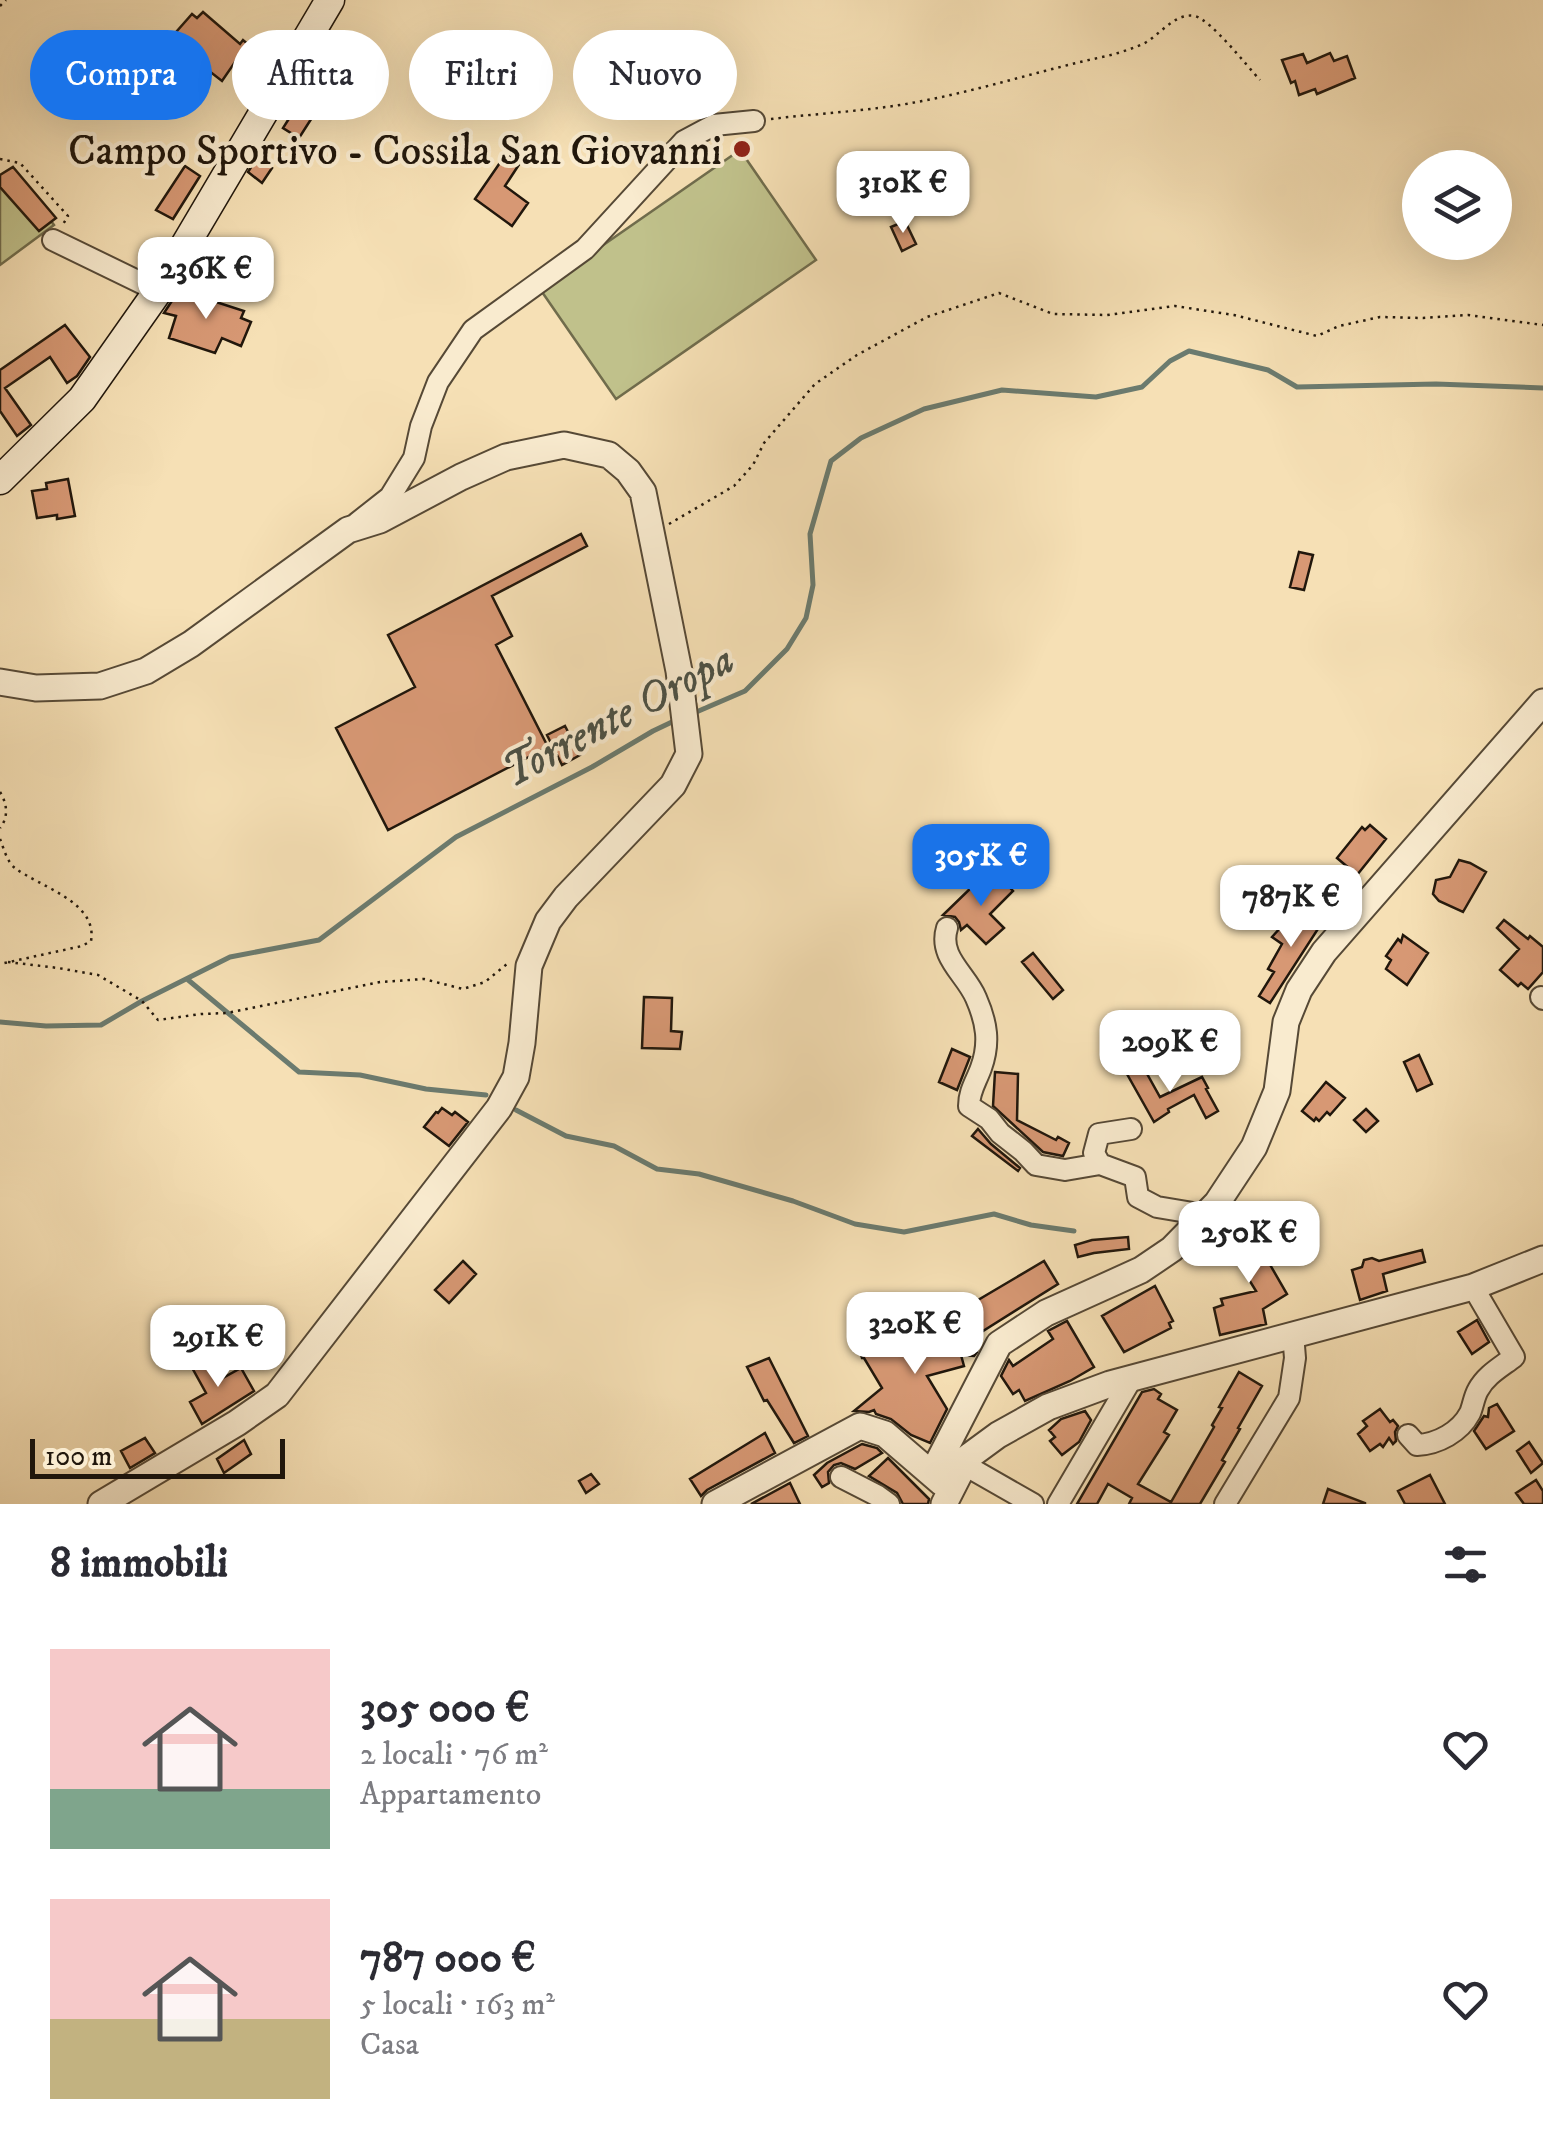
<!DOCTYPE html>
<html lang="it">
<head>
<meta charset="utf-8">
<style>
	:root { --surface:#fff; --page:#f7f7f7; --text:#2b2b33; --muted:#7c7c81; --accent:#1a73e8 }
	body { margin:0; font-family:"IM FELL DW Pica",serif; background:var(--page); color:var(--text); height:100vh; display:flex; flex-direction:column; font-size:38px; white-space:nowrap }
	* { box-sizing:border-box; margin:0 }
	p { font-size:32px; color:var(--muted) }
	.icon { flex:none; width:55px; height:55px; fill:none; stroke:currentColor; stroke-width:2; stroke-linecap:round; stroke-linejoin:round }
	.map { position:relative; height:1504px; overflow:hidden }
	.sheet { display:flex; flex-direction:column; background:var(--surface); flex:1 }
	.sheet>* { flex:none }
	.guide { position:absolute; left:30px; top:30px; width:1000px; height:90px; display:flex; gap:20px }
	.buttons { position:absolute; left:1402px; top:150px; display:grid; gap:20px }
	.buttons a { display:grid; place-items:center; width:110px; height:110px; border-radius:50%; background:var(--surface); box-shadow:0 10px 40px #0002; font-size:50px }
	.scale { position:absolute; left:30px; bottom:25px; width:255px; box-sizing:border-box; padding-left:10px; border:5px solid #21170c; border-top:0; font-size:28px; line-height:35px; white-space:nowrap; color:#21170c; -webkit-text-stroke:8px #f9ebcf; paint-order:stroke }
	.price { position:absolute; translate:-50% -85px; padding:0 22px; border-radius:20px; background:#fff; color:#222; font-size:32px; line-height:65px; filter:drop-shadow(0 2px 5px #0008) }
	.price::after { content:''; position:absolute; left:50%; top:60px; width:30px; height:22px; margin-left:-15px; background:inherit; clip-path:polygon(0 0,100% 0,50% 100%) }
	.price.on { background:var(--accent); color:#fff }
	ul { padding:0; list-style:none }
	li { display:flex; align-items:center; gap:30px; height:250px; padding:0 50px }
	li span { display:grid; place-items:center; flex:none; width:280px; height:200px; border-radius:0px; color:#555 }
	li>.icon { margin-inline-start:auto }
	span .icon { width:120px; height:120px; fill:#fffc; stroke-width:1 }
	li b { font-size:42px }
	h2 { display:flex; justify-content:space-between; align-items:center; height:120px; padding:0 50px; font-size:42px }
	.pill { padding:0 35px; border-radius:45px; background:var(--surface); box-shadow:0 10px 40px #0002; font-size:35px; line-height:90px }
	.pill.on { background:var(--accent); color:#fff }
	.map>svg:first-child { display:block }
	.green { fill:#c0c18b; stroke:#706c4c; stroke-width:2.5 }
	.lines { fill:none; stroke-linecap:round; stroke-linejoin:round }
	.stream { stroke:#6b7b6f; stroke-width:5 }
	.building { fill:#d79874; stroke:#21170c; stroke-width:2.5 }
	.minor-casing { stroke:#564936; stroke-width:24 }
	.tertiary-casing { stroke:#564936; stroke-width:29 }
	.secondary-casing { stroke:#21170c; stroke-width:31 }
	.path { stroke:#21170c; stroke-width:2.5; stroke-dasharray:2.5 5; stroke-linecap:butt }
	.minor { stroke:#f9ebcf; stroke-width:20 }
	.tertiary { stroke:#f9ebcf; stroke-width:25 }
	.secondary { stroke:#f9ebcf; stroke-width:28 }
	.poi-dot { fill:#8f2418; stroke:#f9ebcf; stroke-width:4 }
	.labels { text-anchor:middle; stroke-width:8; stroke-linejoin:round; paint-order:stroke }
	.poi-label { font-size:42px; fill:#21170c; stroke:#f9ebcf; text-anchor:end }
	.water-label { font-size:45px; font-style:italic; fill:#4c5146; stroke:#f9ebcf }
</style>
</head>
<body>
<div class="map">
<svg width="1543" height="1504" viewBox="0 0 1543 1504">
	<rect width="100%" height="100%" fill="#f6e0b5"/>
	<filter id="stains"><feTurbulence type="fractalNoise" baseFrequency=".002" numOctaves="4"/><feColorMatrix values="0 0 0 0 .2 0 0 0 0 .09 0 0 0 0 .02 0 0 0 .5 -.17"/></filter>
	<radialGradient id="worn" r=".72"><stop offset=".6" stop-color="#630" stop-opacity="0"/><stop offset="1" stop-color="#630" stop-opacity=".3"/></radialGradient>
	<path class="green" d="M740 150 816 260 616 399 540 289Z
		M14 170 54 225 0 265V180Z"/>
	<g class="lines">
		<path class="stream" d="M694 713 745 691 787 649 806 618 813 585 810 534 831 461 861 438 924 409 1002 390 1096 397 1142 387 1170 361 1189 351 1268 370 1297 387 1436 384 1543 388
			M187 979 299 1072 360 1075 426 1089 486 1095
			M0 1022 46 1026 101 1025 142 1001 230 957 319 940 456 837 592 767 653 731 674 721
			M516 1110 566 1136 614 1146 657 1169 699 1174 793 1201 855 1224 904 1232 994 1214 1031 1225 1074 1231"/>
	</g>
	<path class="building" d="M203 12 240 44 243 40 250 46 254 42 260 43 271 52 253 76 235 62 222 81 190 56 184 64 162 48 192 14 197 18Z
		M1330 53 1334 61 1347 56 1355 78 1317 94 1315 89 1299 95 1295 81 1291 83 1282 60 1303 54 1307 63Z
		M299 87 322 102 299 138 283 128 290 117 284 113Z
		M506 154 520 163 505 186 528 203 512 226 475 199Z
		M257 158 272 168 262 183 248 172Z
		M185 166 200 176 173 219 156 210Z
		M13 167 56 218 39 231 0 187V175Z
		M905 221 916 244 902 251 891 227Z
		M204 247 241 266 240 270 196 261Z
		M179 290 244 311 241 318 251 322 241 346 222 338 215 353 169 338 176 316 164 313Z
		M65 325 90 357 77 376 67 383 50 357 5 388 31 425 17 436 0 411V370Z
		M68 479 75 516 57 519V515L37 518 32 491 47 489 46 483Z
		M581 534 587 546 492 596 512 636 496 645 548 747 388 830 336 728 415 687 388 635Z
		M1299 552 1313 555 1304 590 1290 587Z
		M565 726 580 755 562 765 547 735Z
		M1370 825 1386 839 1357 875 1337 858 1362 827 1365 830Z
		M1459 860 1470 863 1486 872 1463 912 1439 901 1433 894 1436 880 1450 877Z
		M999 876 1013 891 990 914 1004 928 986 944 967 925 961 930 959 922 955 917 943 915 977 882 985 890Z
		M1305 907 1325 918 1270 1003 1259 996 1274 972 1268 969 1282 944 1272 937 1281 927 1290 932Z
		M1504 920 1528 939 1530 936 1543 947V972L1528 989 1521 983 1518 986 1500 970 1519 949 1497 928Z
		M1403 935 1428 953 1407 985 1386 969 1391 960 1386 956 1398 939 1401 942Z
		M1033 953 1063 990 1053 999 1022 962Z
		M644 997 672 998 671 1031 682 1032 680 1049 642 1048Z
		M952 1049 970 1057 957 1090 939 1082Z
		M1419 1055 1432 1084 1417 1091 1404 1062Z
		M1141 1067 1146 1072 1160 1097 1202 1077 1208 1088 1206 1089 1218 1111 1206 1118 1194 1095 1168 1109 1169 1112 1154 1122 1127 1074Z
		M995 1072 1018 1074 1017 1120 1056 1140 1058 1137 1069 1143 1063 1156 1043 1152 993 1106Z
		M1326 1082 1345 1098 1330 1115 1327 1112 1319 1121 1316 1118 1314 1121 1302 1111Z
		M442 1108 452 1115 455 1112 468 1122 449 1146 424 1127 436 1112 438 1113Z
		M1366 1109 1378 1121 1366 1132 1354 1120Z
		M978 1129 991 1144 1020 1168 1018 1171 972 1136Z
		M1247 1225 1287 1294 1263 1309 1266 1324 1220 1335 1214 1308 1223 1305 1221 1299 1256 1291 1232 1252 1228 1254 1220 1241Z
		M1128 1237 1129 1249 1094 1253 1078 1257 1075 1245 1092 1240Z
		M1422 1250 1425 1262 1383 1274 1387 1291 1360 1300 1352 1270 1362 1267 1364 1260 1372 1258 1379 1261Z
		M463 1261 476 1274 449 1303 435 1290Z
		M1044 1261 1058 1284 983 1331 972 1314 977 1311 973 1303Z
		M1155 1286 1173 1321 1169 1323 1171 1328 1124 1352 1102 1316Z
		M1477 1320 1489 1342 1472 1354 1458 1332Z
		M1067 1321 1094 1367 1070 1381 1025 1401 1019 1390 1013 1394 1001 1376 1009 1360 1013 1366 1053 1339 1048 1331Z
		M957 1323 978 1325 977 1352 974 1356 961 1355 964 1366 927 1376 947 1409 930 1443 911 1435 891 1419 876 1414 874 1410 869 1412 854 1411 882 1388 864 1358H862L858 1341 915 1337V1343L957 1333Z
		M205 1355 219 1380 241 1368 254 1391 202 1424 190 1402 206 1393 190 1364Z
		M769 1358 808 1436 794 1443 767 1400 764 1401 747 1367Z
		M1239 1372 1262 1386 1238 1428 1240 1429 1222 1460 1225 1462 1200 1504H1129L1132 1498 1108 1484 1097 1504H1077L1142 1392 1154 1389 1161 1394 1158 1399 1177 1410 1164 1432 1169 1435 1138 1484 1171 1502 1214 1427 1212 1425 1222 1408 1219 1407Z
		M1497 1404 1514 1431 1486 1449 1474 1431 1484 1416 1488 1417 1489 1408Z
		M1380 1409 1390 1422 1393 1420 1398 1426 1395 1432 1396 1441 1393 1444 1389 1438 1383 1447 1380 1444 1370 1451 1358 1434 1367 1426 1363 1421Z
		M1085 1411 1091 1420 1079 1442 1062 1455 1050 1441 1055 1437 1049 1430 1061 1419Z
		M765 1433 775 1453 707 1490 701 1496 690 1479Z
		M145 1438 155 1453 130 1468 121 1451Z
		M244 1440 251 1454 224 1473 217 1459Z
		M1529 1442 1543 1463 1531 1473 1517 1451Z
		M862 1444 877 1448 882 1453 855 1469 841 1463 834 1465 828 1472 829 1483 822 1487 814 1475 827 1463Z
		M888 1458 929 1499 928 1504H903L897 1493 869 1476Z
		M591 1474 599 1484 586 1493 579 1481Z
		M1430 1475 1445 1504H1405L1398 1491Z
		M1536 1480 1543 1491V1504H1524L1516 1493Z
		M790 1483 800 1504H751Z
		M1328 1489 1365 1503V1504H1323Z"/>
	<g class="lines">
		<defs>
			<path id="minor" d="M53 240 158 291
				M357 523 390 497 414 458 421 426 438 382 473 330 585 249 684 141 714 125 754 121
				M947 928C938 957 966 974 976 998 987 1023 990 1043 981 1068 976 1082 969 1091 969 1106L989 1119 1000 1133 1023 1151 1036 1165 1065 1170 1100 1164
				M1541 997 1543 999
				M1131 1129 1099 1134 1094 1153 1100 1164 1135 1177 1138 1197 1157 1207 1205 1215
				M1408 1435 1417 1445C1438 1444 1460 1432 1470 1413 1473 1406 1474 1397 1478 1390 1486 1375 1501 1367 1514 1357L1473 1287
				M963 1464 1033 1504
				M841 1477 878 1496 889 1504
				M1058 1504 1132 1378
				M1225 1504 1289 1398 1295 1358 1293 1334"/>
			<path id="tertiary" d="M0 682 36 688 100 686 146 671 191 644 348 530 380 520 461 477 506 457 564 445 609 455 628 471 643 492 679 671 689 754 673 785 566 897 548 921 529 966 522 1043 516 1077 499 1108 277 1395 237 1423 101 1504
				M932 1474 999 1344 1046 1313 1141 1270 1172 1249 1217 1203 1254 1147 1277 1091 1286 1022 1299 990 1324 952 1543 702
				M715 1504 860 1426 885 1434 942 1483
				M944 1504 968 1457 998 1435 1048 1407 1110 1384 1473 1287 1543 1259"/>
			<path id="secondary" d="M0 480 82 399 158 291 330 0"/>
		</defs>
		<use href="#minor" class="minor-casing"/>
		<use href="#tertiary" class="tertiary-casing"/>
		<use href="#secondary" class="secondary-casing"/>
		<path class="path" d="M0 6 6 0
			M771 119C821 113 873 111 922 101 985 89 1045 69 1107 56 1119 53 1131 49 1143 44 1159 36 1175 12 1195 16 1211 20 1247 66 1260 80
			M0 159 20 163 68 216 62 226
			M669 524 734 486 753 465 764 443 815 384 857 355 927 317 999 293 1053 314 1107 315 1175 306 1234 315 1317 336 1339 326 1380 317 1423 318 1468 315 1543 325
			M0 792C7 803 9 817 0 828
			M0 839C4 849 7 862 15 868 40 887 98 902 91 941L82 946 0 964
			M8 962 58 968 98 975 142 1001 158 1020 201 1014 227 1013 380 982 424 979 463 989 485 982 507 964"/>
		<use href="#minor" class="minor"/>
		<use href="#tertiary" class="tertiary"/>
		<use href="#secondary" class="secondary"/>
	</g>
	<circle class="poi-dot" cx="742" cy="149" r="10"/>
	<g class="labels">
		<g class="poi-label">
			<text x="722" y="164">Campo Sportivo - Cossila San Giovanni</text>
		</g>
		<g class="water-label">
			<text transform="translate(617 714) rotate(-28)" y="16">Torrente Oropa</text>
		</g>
	</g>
	<rect width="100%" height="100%" filter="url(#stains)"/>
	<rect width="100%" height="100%" fill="url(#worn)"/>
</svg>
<div class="buttons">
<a><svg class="icon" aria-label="layers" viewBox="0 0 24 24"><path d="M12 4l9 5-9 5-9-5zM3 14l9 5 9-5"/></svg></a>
</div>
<div class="scale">100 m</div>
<b class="price" style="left:903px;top:236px">310K €</b>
<b class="price" style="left:206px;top:322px">236K €</b>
<b class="price on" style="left:981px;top:909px">305K €</b>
<b class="price" style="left:1291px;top:950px">787K €</b>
<b class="price" style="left:1170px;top:1095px">209K €</b>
<b class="price" style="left:1249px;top:1286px">250K €</b>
<b class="price" style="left:915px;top:1377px">320K €</b>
<b class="price" style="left:218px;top:1390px">291K €</b>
<div class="guide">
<a class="pill on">Compra</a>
<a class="pill">Affitta</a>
<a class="pill">Filtri</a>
<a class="pill">Nuovo</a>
</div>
</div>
<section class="sheet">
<h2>8 immobili<svg class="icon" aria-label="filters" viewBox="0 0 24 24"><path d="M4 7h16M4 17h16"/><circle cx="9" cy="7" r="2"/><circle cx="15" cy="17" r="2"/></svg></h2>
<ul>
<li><span style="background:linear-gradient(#f6c9c9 70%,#7fa58c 0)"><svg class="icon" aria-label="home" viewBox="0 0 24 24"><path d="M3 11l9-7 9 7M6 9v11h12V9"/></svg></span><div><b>305 000 €</b><p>2 locali · 76 m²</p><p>Appartamento</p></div><svg class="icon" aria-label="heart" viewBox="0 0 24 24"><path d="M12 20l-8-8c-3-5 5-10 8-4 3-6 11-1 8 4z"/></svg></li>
<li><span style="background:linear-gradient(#f6c9c9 60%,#c2b280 0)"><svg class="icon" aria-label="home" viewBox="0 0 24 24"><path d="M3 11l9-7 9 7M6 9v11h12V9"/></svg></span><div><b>787 000 €</b><p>5 locali · 163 m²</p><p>Casa</p></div><svg class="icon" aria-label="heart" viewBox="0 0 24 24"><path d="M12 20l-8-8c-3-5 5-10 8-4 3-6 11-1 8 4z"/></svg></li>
</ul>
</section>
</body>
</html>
